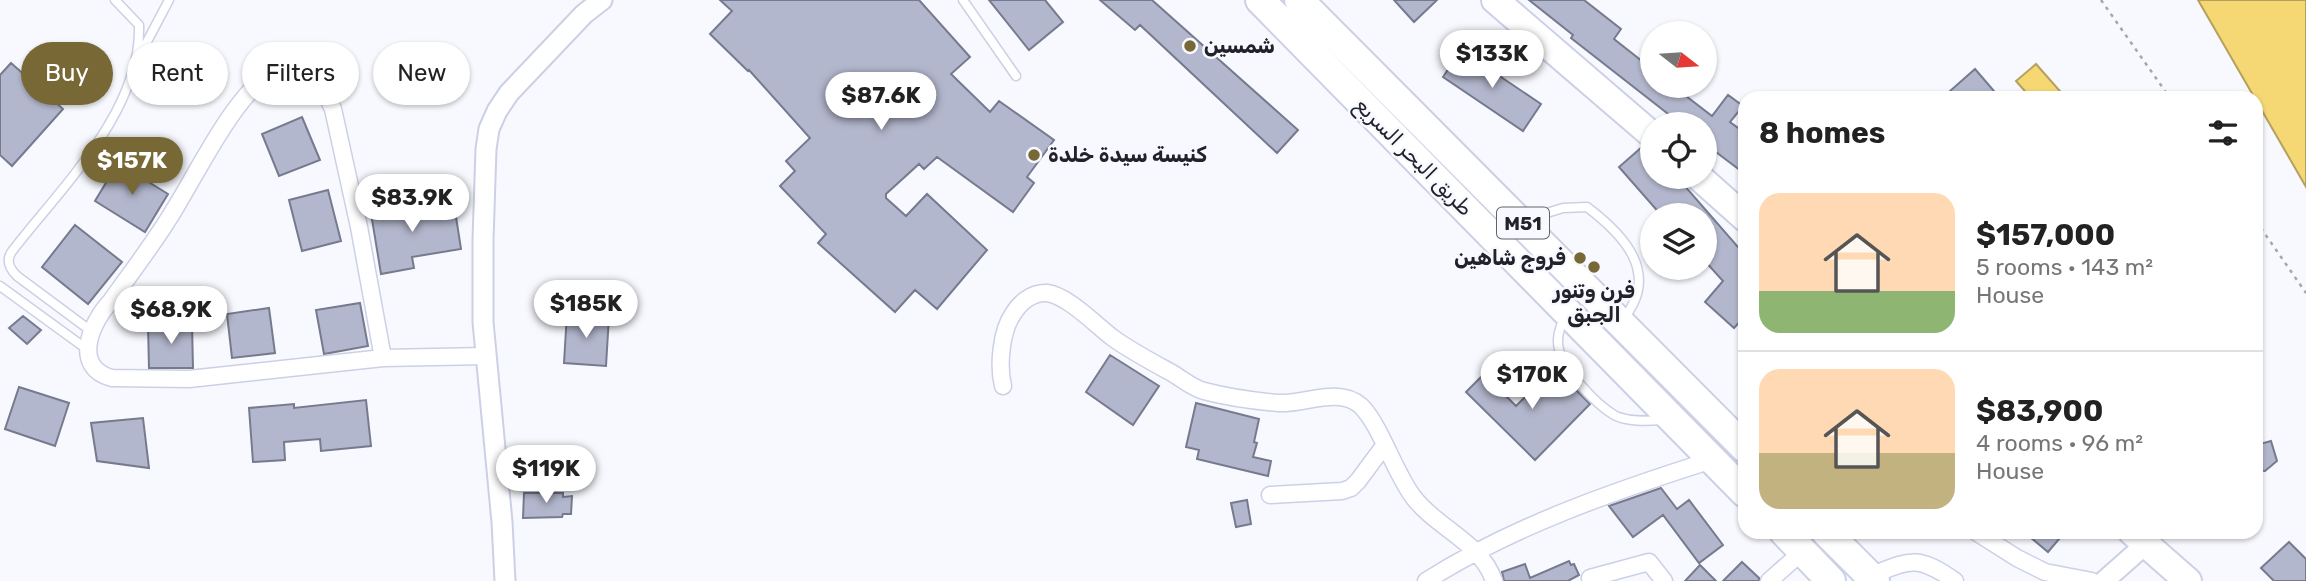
<!DOCTYPE html>
<html lang="en">
<head>
<meta charset="utf-8">
<style>
	:root { --surface:#fff; --page:#f6f6f6; --text:#222; --muted:#767676; --line:#e0e0e0; --accent:#786836 }
	body { margin:0; font-family:Rubik,Cairo,sans-serif; background:var(--page); color:var(--text); height:100vh; display:flex; flex-direction:column; font-size:26px; white-space:nowrap }
	* { box-sizing:border-box; margin:0 }
	p { font-size:23px; color:var(--muted) }
	.icon { flex:none; width:38px; height:38px; fill:none; stroke:currentColor; stroke-width:2; stroke-linecap:round; stroke-linejoin:round }
	.map { position:relative; flex:1; overflow:hidden }
	.details { position:absolute; left:1738px; top:91px; width:525px; height:448px; display:flex; flex-direction:column; background:var(--surface); border-radius:21px; box-shadow:0 2px 5px #0004 }
	.details>* { flex:none }
	.top-card { position:absolute; left:21px; top:42px; width:665px; height:63px; display:flex; gap:14px }
	.needle { width:46px; rotate:107deg }
	.buttons { position:absolute; left:1640px; top:21px; display:grid; gap:14px }
	.buttons a { display:grid; place-items:center; width:77px; height:77px; border-radius:50%; background:var(--surface); box-shadow:0 2px 5px #0004; font-size:35px }
	.price { position:absolute; translate:-50% -60px; padding:0 16px; border-radius:24px; background:#fff; color:#222; font-size:23px; line-height:46px; filter:drop-shadow(0 2px 4px #0008) }
	.price::after { content:''; position:absolute; left:50%; top:42px; width:21px; height:16px; margin-left:-10px; background:inherit; clip-path:polygon(0 0,100% 0,50% 100%) }
	.price.on { background:var(--accent); color:#fff }
	ul { padding:0; list-style:none }
	li { display:flex; align-items:center; gap:21px; height:175px; padding:0 21px }
	li+li { border-top:2px solid var(--line) }
	li span { display:grid; place-items:center; flex:none; width:196px; height:140px; border-radius:21px; color:#555 }
	li>.icon { margin-inline-start:auto }
	span .icon { width:84px; height:84px; fill:#fffc; stroke-width:1 }
	li b { font-size:30px }
	h2 { display:flex; justify-content:space-between; align-items:center; height:84px; padding:0 21px; font-size:30px }
	.pill { padding:0 24px; border-radius:32px; background:var(--surface); box-shadow:0 2px 5px #0004; font-size:24px; line-height:63px }
	.pill.on { background:var(--accent); color:#fff }
	.map>svg:first-child { display:block }
	.water { fill:#f5d774; stroke:#b5a15e; stroke-width:2 }
	.building { fill:#b3b7cd; stroke:#767a8e; stroke-width:2 }
	.lines { fill:none; stroke-linecap:round; stroke-linejoin:round }
	.service-casing { stroke:#ccd0e6; stroke-width:11 }
	.minor-casing { stroke:#ccd0e6; stroke-width:19 }
	.tertiary-casing { stroke:#ccd0e6; stroke-width:23 }
	.trunk-casing { stroke:#ccd0e6; stroke-width:30 }
	.motorway-casing { stroke:#ccd0e6; stroke-width:32 }
	.path { stroke:#a6a7ad; stroke-width:2.5; stroke-dasharray:3.5 5; stroke-linecap:butt }
	.service { stroke:#fff; stroke-width:8 }
	.minor { stroke:#fff; stroke-width:16 }
	.tertiary { stroke:#fff; stroke-width:19 }
	.trunk { stroke:#fff; stroke-width:26 }
	.motorway { stroke:#fff; stroke-width:28 }
	.poi-dot { fill:#786836; stroke:#f8f9fe; stroke-width:2.5 }
	.labels { text-anchor:middle; stroke-width:5; stroke-linejoin:round; paint-order:stroke }
	.shield { fill:#f8f9fe; stroke:#62626a; stroke-width:2 }
	.shield-label { font-size:19px; font-weight:bold; fill:#21222a }
	.poi-label { font-size:21px; font-weight:bold; fill:#21222a; stroke:#f8f9fe; text-anchor:start }
	.street-label { font-size:21px; fill:#21222a; stroke:#f8f9fe }
</style>
</head>
<body>
<div class="map">
<svg width="2306" height="581" viewBox="0 0 2306 581">
	<rect width="100%" height="100%" fill="#f8f9fe"/>
	<path class="water" d="M2198 0H2306V187Z
		M2036 64 2066 98H2031L2016 81Z"/>
	<path class="building" d="M720 0H919L970 57 951 74 990 112 999 101 1054 140 1027 177 1034 183 1013 212 937 157 924 169 919 164 886 194V198L906 216 927 194 987 250 937 309 915 290 895 312 818 243 826 234 780 186 795 171 786 161 810 138 749 70 748 71 710 34 732 11Z
		M989 0H1045L1063 22 1029 50Z
		M1100 0H1152L1298 130 1277 153 1140 25 1135 30Z
		M1394 0H1437L1414 22Z
		M1529 0H1584L1621 29 1614 39 1652 69V86H1673L1712 116 1728 95 1743 106 1730 122 1745 133V174L1704 143V124H1681L1571 38 1573 35Z
		M1461 50 1541 104 1523 131 1443 77Z
		M11 63 63 109 12 166 0 155V75Z
		M1975 69 2000 98H1956L1950 91Z
		M302 117 320 160 279 176 262 134Z
		M1642 147 1652 159V177H1677L1745 255V316L1734 328 1705 302 1723 281 1704 260V215H1661L1619 167Z
		M118 163 168 194 145 232 95 201Z
		M328 190 341 241 302 251 289 200Z
		M393 197 396 214 454 204 461 249 412 257 414 268 381 274 369 201Z
		M75 225 122 262 88 304 42 267Z
		M360 303 368 346 324 354 316 310Z
		M269 308 275 353 232 358 227 314Z
		M567 313 609 316 606 366 564 363Z
		M23 316 41 330 27 344 9 328Z
		M192 324 193 368H149L148 325Z
		M1110 355 1159 386 1133 425 1086 392Z
		M1554 368 1590 404 1535 460 1466 392 1484 374 1516 406Z
		M19 387 69 403 55 446 5 429Z
		M366 400 371 446 321 451 320 439 284 442 285 460 253 462 249 408 294 404V408Z
		M1196 403 1259 419 1254 442 1257 443 1253 457 1271 461 1268 476 1197 459 1199 450 1186 447Z
		M143 418 149 468 97 461 91 423Z
		M2271 441 2277 461 2265 471 2256 470V445Z
		M1661 488 1677 509 1689 500 1723 545 1699 563 1663 515 1633 537 1609 506Z
		M524 493H563V497L572 496 571 514H563L562 517 523 518Z
		M1247 500 1251 524 1236 527 1231 503Z
		M2024 532H2065L2048 552Z
		M2289 542 2306 559V581H2274L2261 568Z
		M1569 561 1571 565 1574 564 1579 575 1568 581H1504L1502 572 1525 564 1530 578Z
		M1742 562 1759 578V581H1723Z
		M1700 565 1716 581H1685Z"/>
	<g class="lines">
		<defs>
			<path id="service" d="M963 0 1016 76
				M140 55 169 0
				M1527 219 1563 208 1587 207C1624 235 1660 273 1624 318
				M0 286 88 350
				M1564 317C1560 328 1556 338 1559 349 1563 370 1596 404 1614 415 1627 422 1647 421 1662 420
				M91 331 17 276C9 268 5 260 13 250 61 188 142 110 139 25L115 0"/>
			<path id="minor" d="M383 358 359 227 333 109 321 84 303 65 285 61C237 90 206 157 177 205 158 238 133 270 111 301 90 323 72 368 112 378L189 379 383 358 486 356
				M1003 386C998 366 1001 331 1013 314 1020 302 1033 292 1047 293 1067 295 1097 326 1113 338 1131 351 1152 362 1172 373 1182 379 1193 388 1204 391 1227 397 1255 401 1278 403 1303 405 1339 386 1361 406 1381 426 1395 474 1414 498 1438 529 1481 542 1494 581
				M1270 495 1342 491 1351 488 1358 481 1384 446
				M1976 532 2017 558 2045 572 2092 581
				M1870 576C1910 560 1917 554 1955 581
				M1590 578 1649 562 1664 581
				M1426 581C1513 526 1614 491 1712 460
				M1769 581 1803 551"/>
			<path id="tertiary" d="M505 581 502 522 483 322V240L486 149 489 129 497 111 509 93 584 14 602 0
				M2104 581 2147 543"/>
			<path id="trunk" d="M1495 0 1652 135
				M1699 177 1745 218
				M2132 532 2188 581"/>
			<path id="motorway" d="M1260 0 1745 493
				M1299 0 1745 448
				M1784 532 1831 581
				M1826 532 1875 581"/>
		</defs>
		<use href="#service" class="service-casing"/>
		<use href="#minor" class="minor-casing"/>
		<use href="#tertiary" class="tertiary-casing"/>
		<use href="#trunk" class="trunk-casing"/>
		<use href="#motorway" class="motorway-casing"/>
		<path class="path" d="M2101 0 2170 98
			M2256 221 2306 293"/>
		<use href="#service" class="service"/>
		<use href="#minor" class="minor"/>
		<use href="#tertiary" class="tertiary"/>
		<use href="#trunk" class="trunk"/>
		<use href="#motorway" class="motorway"/>
	</g>
	<g class="poi-dot">
		<circle cx="1190" cy="46" r="7"/>
		<circle cx="1034" cy="155" r="7"/>
		<circle cx="1580" cy="258" r="7"/>
		<circle cx="1594" cy="267" r="7"/>
	</g>
	<g class="labels">
		<rect class="shield" x="1497" y="207.5" width="52" height="31" rx="5"/>
		<g class="shield-label">
			<text x="1523" y="230">M51</text>
		</g>
		<g class="poi-label">
			<text x="1204" y="53">شمسين</text>
			<text x="1048" y="162">كنيسة سيدة خلدة</text>
			<text x="1566" y="265" text-anchor="end">فروج شاهين</text>
			<text x="1594" y="298" text-anchor="middle">فرن وتنور<tspan x="1594" dy="24">الجبق</tspan></text>
		</g>
		<g class="street-label">
			<text transform="translate(1414 157) rotate(45)" y="7">طريق البحر السريع</text>
		</g>
	</g>
</svg>
<div class="buttons">
<a><svg class="needle" viewBox="-14 -14 28 28"><path d="M0-13l5 13h-10z" fill="#e53935"/><path d="M0 13l5-13h-10z" fill="#767676"/></svg></a>
<a><svg class="icon" aria-label="locate" viewBox="0 0 24 24"><circle cx="12" cy="12" r="6"/><path d="M12 2v4M12 18v4M2 12h4M18 12h4"/></svg></a>
<a><svg class="icon" aria-label="layers" viewBox="0 0 24 24"><path d="M12 4l9 5-9 5-9-5zM3 14l9 5 9-5"/></svg></a>
</div>
<b class="price" style="left:1492px;top:90px">$133K</b>
<b class="price" style="left:881px;top:132px">$87.6K</b>
<b class="price on" style="left:132px;top:197px">$157K</b>
<b class="price" style="left:412px;top:234px">$83.9K</b>
<b class="price" style="left:586px;top:340px">$185K</b>
<b class="price" style="left:171px;top:346px">$68.9K</b>
<b class="price" style="left:1532px;top:411px">$170K</b>
<b class="price" style="left:546px;top:505px">$119K</b>
<div class="top-card">
<a class="pill on">Buy</a>
<a class="pill">Rent</a>
<a class="pill">Filters</a>
<a class="pill">New</a>
</div>
<section class="details">
<h2>8 homes<svg class="icon" aria-label="filters" viewBox="0 0 24 24"><path d="M4 7h16M4 17h16"/><circle cx="9" cy="7" r="2"/><circle cx="15" cy="17" r="2"/></svg></h2>
<ul>
<li><span style="background:linear-gradient(#ffd9b3 70%,#8fb573 0)"><svg class="icon" aria-label="home" viewBox="0 0 24 24"><path d="M3 11l9-7 9 7M6 9v11h12V9"/></svg></span><div><b>$157,000</b><p>5 rooms · 143 m²</p><p>House</p></div></li>
<li><span style="background:linear-gradient(#ffd9b3 60%,#c2b280 0)"><svg class="icon" aria-label="home" viewBox="0 0 24 24"><path d="M3 11l9-7 9 7M6 9v11h12V9"/></svg></span><div><b>$83,900</b><p>4 rooms · 96 m²</p><p>House</p></div></li>
</ul>
</section>
</div>
</body>
</html>
